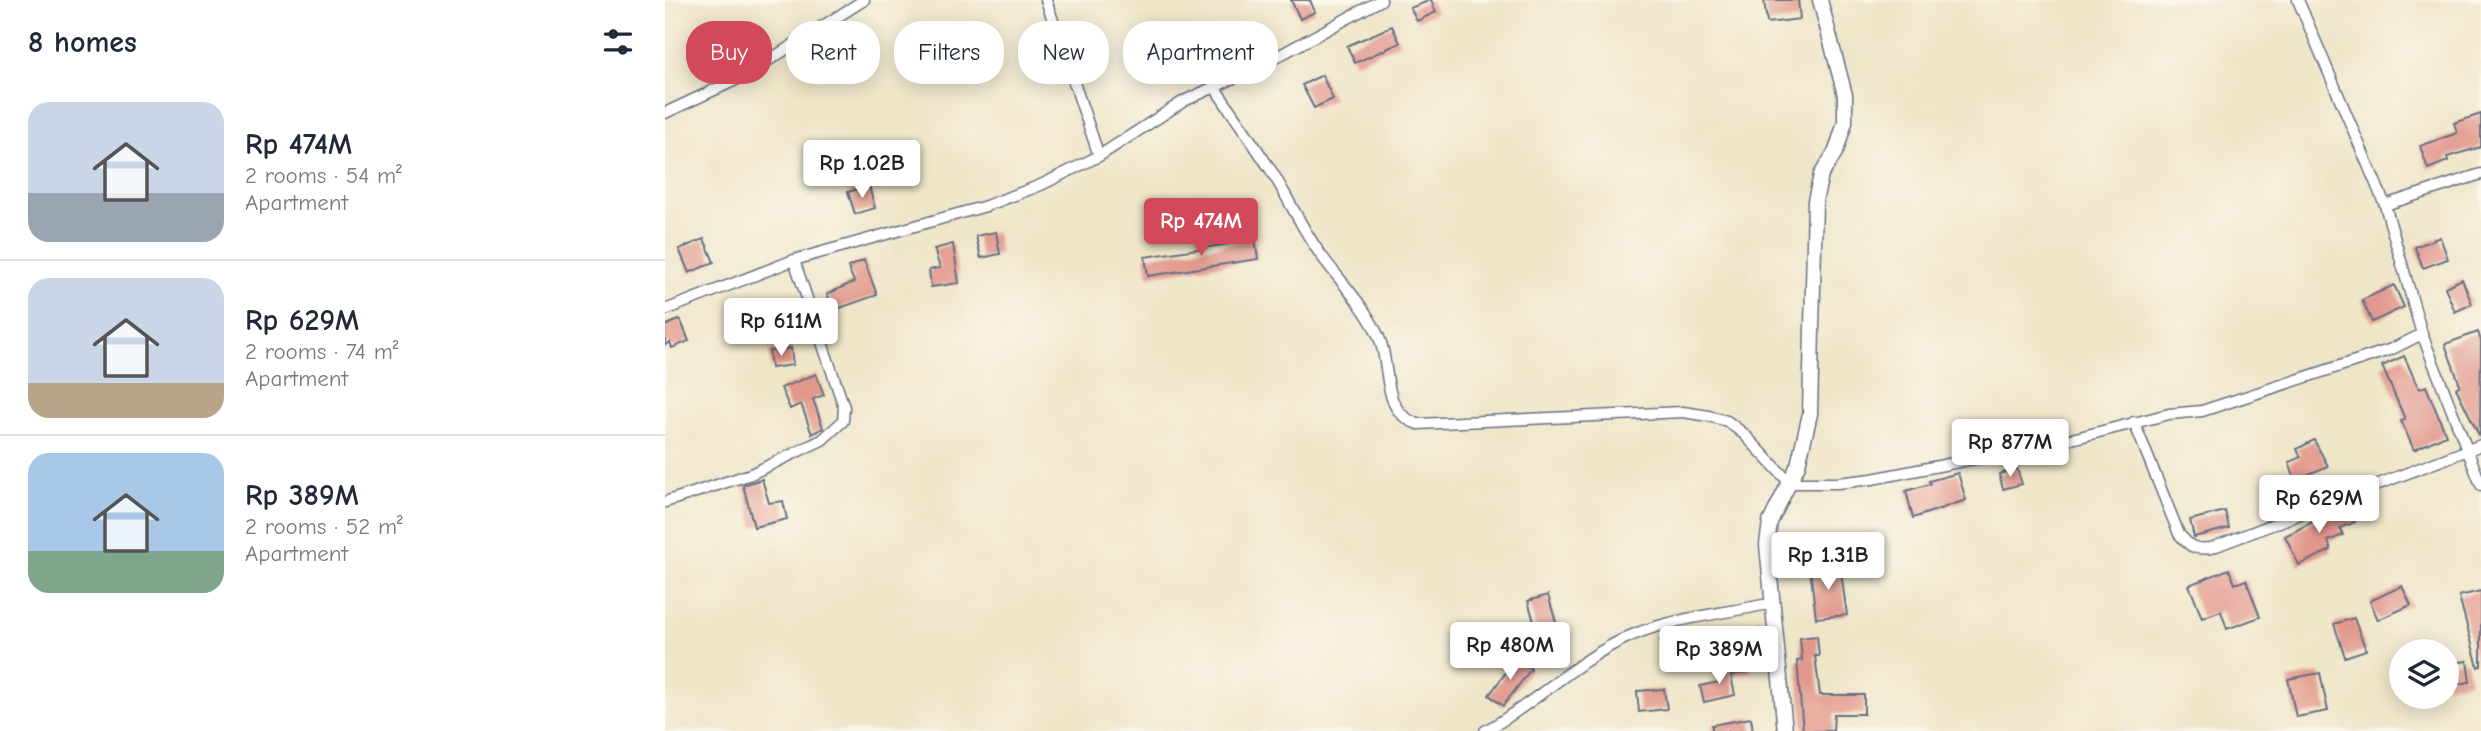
<!DOCTYPE html>
<html lang="en">
<head>
<meta charset="utf-8">
<style>
	:root { --surface:#fff; --page:#f6f6f7; --text:#1f2937; --muted:#747a83; --line:#e0e1e3; --accent:#d1495b }
	body { margin:0; font-family:"Comic Neue",sans-serif; background:var(--page); color:var(--text); height:100vh; display:flex; flex-direction:column; font-size:26px; white-space:nowrap }
	* { box-sizing:border-box; margin:0 }
	p { font-size:23px; color:var(--muted) }
	.icon { flex:none; width:38px; height:38px; fill:none; stroke:currentColor; stroke-width:2; stroke-linecap:round; stroke-linejoin:round }
	.map { position:relative; flex:1; overflow:hidden }
	.panel { display:flex; flex-direction:column; background:var(--surface); width:665px }
	.panel>* { flex:none }
	.banner { position:absolute; left:21px; top:21px; width:665px; height:63px; display:flex; gap:14px }
	.controls { position:absolute; left:1724px; top:639px; display:grid; gap:14px }
	.controls a { display:grid; place-items:center; width:70px; height:70px; border-radius:50%; background:var(--surface); box-shadow:0 4px 18px #0003; font-size:35px }
	.price { position:absolute; translate:-50% -60px; padding:0 16px; border-radius:7px; background:#fff; color:#222; font-size:23px; line-height:46px; filter:drop-shadow(0 2px 4px #0008) }
	.price::after { content:''; position:absolute; left:50%; top:42px; width:21px; height:16px; margin-left:-10px; background:inherit; clip-path:polygon(0 0,100% 0,50% 100%) }
	.price.active { background:var(--accent); color:#fff }
	ul { padding:0; list-style:none }
	li { display:flex; align-items:center; gap:21px; height:175px; padding:0 28px }
	li+li { border-top:2px solid var(--line) }
	li span { display:grid; place-items:center; flex:none; width:196px; height:140px; border-radius:21px; color:#555 }
	li>.icon { margin-inline-start:auto }
	span .icon { width:84px; height:84px; fill:#fffc; stroke-width:1 }
	li b { font-size:30px }
	h2 { display:flex; justify-content:space-between; align-items:center; height:84px; padding:0 28px; font-size:30px }
	.chip { padding:0 24px; border-radius:28px; background:var(--surface); box-shadow:0 4px 18px #0003; font-size:24px; line-height:63px }
	.chip.active { background:var(--accent); color:#fff }
	main { display:flex; flex:1; min-height:0 }
	.map>svg:first-child { display:block }
	.building { fill:#e2978b }
	.lines { fill:none; stroke-linecap:round; stroke-linejoin:round }
	.minor-casing { stroke:#656f83; stroke-width:13 }
	.tertiary-casing { stroke:#656f83; stroke-width:17 }
	.minor { stroke:#fff; stroke-width:10 }
	.tertiary { stroke:#fff; stroke-width:14 }
</style>
</head>
<body>
<main>
<section class="panel">
<h2>8 homes<svg class="icon" aria-label="filters" viewBox="0 0 24 24"><path d="M4 7h16M4 17h16"/><circle cx="9" cy="7" r="2"/><circle cx="15" cy="17" r="2"/></svg></h2>
<ul>
<li><span style="background:linear-gradient(#c9d6e8 65%,#9aa5b1 0)"><svg class="icon" aria-label="home" viewBox="0 0 24 24"><path d="M3 11l9-7 9 7M6 9v11h12V9"/></svg></span><div><b>Rp 474M</b><p>2 rooms · 54 m²</p><p>Apartment</p></div></li>
<li><span style="background:linear-gradient(#c9d6e8 75%,#b9a48a 0)"><svg class="icon" aria-label="home" viewBox="0 0 24 24"><path d="M3 11l9-7 9 7M6 9v11h12V9"/></svg></span><div><b>Rp 629M</b><p>2 rooms · 74 m²</p><p>Apartment</p></div></li>
<li><span style="background:linear-gradient(#a9c7e8 70%,#7fa58c 0)"><svg class="icon" aria-label="home" viewBox="0 0 24 24"><path d="M3 11l9-7 9 7M6 9v11h12V9"/></svg></span><div><b>Rp 389M</b><p>2 rooms · 52 m²</p><p>Apartment</p></div></li>
</ul>
</section>
<div class="map">
<svg width="1816" height="731" viewBox="0 0 1816 731">
	<rect width="100%" height="100%" fill="#fbf7ec"/>
	<filter id="ink" filterUnits="userSpaceOnUse"><feTurbulence type="fractalNoise" baseFrequency=".0143" numOctaves="2"/><feDisplacementMap in="SourceGraphic" scale="14" xChannelSelector="R" yChannelSelector="G"/><feConvolveMatrix kernelMatrix="1 2 1 2 8 2 1 2 1" color-interpolation-filters="sRGB"/></filter>
	<filter id="wash" filterUnits="userSpaceOnUse"><feTurbulence type="fractalNoise" baseFrequency=".00686" numOctaves="4" result="noise"/><feDisplacementMap in="SourceGraphic" scale="28" xChannelSelector="R" yChannelSelector="G"/><feGaussianBlur stdDeviation="1.57" result="paint"/><feColorMatrix in="noise" values="0 0 0 0 0 0 0 0 0 0 0 0 0 0 0 0 0 1.4 0 .05"/><feComposite in="paint" operator="in"/></filter>
	<g filter="url(#wash)">
		<rect width="100%" height="100%" fill="#efe5c7"/>
		<g id="blocks">
			<path class="building" d="M626 0H645L650 12 635 19Z
				M766 0 771 12 752 21 745 8Z
				M1099 0H1133L1135 19 1102 23Z
				M727 26 735 43 690 63 682 46Z
				M657 75 668 99 649 108 637 85Z
				M1816 114V147L1782 157 1783 161 1763 169 1755 146 1792 133 1789 123Z
				M204 186 210 208 190 214 183 192Z
				M331 232 335 254 316 258 311 236Z
				M1775 237 1783 259 1758 268 1750 247Z
				M39 239 49 262 24 273 14 249Z
				M590 240 593 259 483 276 480 257Z
				M288 244 294 283 266 287 264 270 275 268 269 249Z
				M199 260 212 295 169 310 162 294 189 282 183 267Z
				M1797 279 1807 304 1790 312 1780 287Z
				M1729 285 1739 307 1707 322 1697 300Z
				M15 319 24 341 7 348 5 342 0 345V326Z
				M1813 332 1816 341 1815 437 1791 388 1795 385 1780 344Z
				M126 348 128 365 106 368 104 351Z
				M1739 356 1754 389 1761 386 1781 435 1749 450 1736 421 1740 419 1717 366Z
				M151 374 159 395 148 399 158 428 147 434 136 404 125 409 116 388Z
				M1649 440 1663 466 1630 480 1624 462 1636 457 1632 449Z
				M1352 469 1357 484 1338 489 1334 474Z
				M1293 473 1301 500 1248 518 1241 491 1265 484 1264 481Z
				M97 479 104 503 118 501 122 519 89 527 78 485Z
				M1683 504 1690 522 1675 528 1678 535 1663 541 1666 550 1634 565 1620 536Z
				M1560 511 1564 528 1529 537 1525 520Z
				M1175 565 1182 615 1151 618 1145 568Z
				M1564 569 1570 584 1581 580 1595 617 1562 629 1556 611 1537 618 1524 585Z
				M1737 586 1746 605 1713 620 1705 601Z
				M1816 591V666L1813 667 1794 596Z
				M883 595 895 636 875 642 863 601Z
				M1689 618 1701 650 1680 657 1669 624Z
				M1095 629 1097 651 1084 652 1087 671 1067 675 1065 632Z
				M1152 636 1154 656H1150L1155 695H1199V714H1169L1168 731H1138L1132 661 1137 660 1135 638Z
				M1009 637 1012 648 1037 643 1041 658 1000 667 995 640Z
				M852 658 866 669 838 706 824 695Z
				M1802 661 1805 682 1782 686V664Z
				M1064 666 1070 695 1039 702 1035 686 1054 682 1052 668Z
				M1655 673 1663 711 1631 717 1623 679Z
				M999 689 1002 709 974 712 972 691Z
				M1086 718 1088 731H1047V725Z"/>
		</g>
	</g>
	<g filter="url(#ink)">
		<use href="#blocks" fill-opacity="0" stroke="#656f83" stroke-width="2"/>
		<g class="lines">
			<defs>
				<path id="minor" d="M381 0 434 156
					M1633 0 1720 205 1757 334 1816 485
					M550 88C569 116 589 144 607 172 624 199 637 229 656 255 675 281 698 304 712 333 728 364 713 411 753 424L1018 412 1044 416 1062 421 1079 434 1125 483H1173L1207 479 1391 443 1504 414 1537 411 1727 349 1757 334
					M0 113 79 76 199 0
					M1720 205 1816 174
					M0 310 129 260 321 206 376 185 434 156 519 101 595 66 716 0
					M1469 422 1514 534C1525 547 1529 550 1546 548L1816 445
					M0 502 86 474 157 440 178 421 179 407 129 260
					M820 731C870 704 910 661 963 637 1005 618 1063 613 1108 603"/>
				<path id="tertiary" d="M1120 731 1102 545 1105 522 1133 465 1145 414 1150 201 1156 175 1171 151 1180 122V95L1155 0"/>
			</defs>
			<use href="#minor" class="minor-casing"/>
			<use href="#tertiary" class="tertiary-casing"/>
			<use href="#minor" class="minor"/>
			<use href="#tertiary" class="tertiary"/>
		</g>
	</g>
</svg>
<div class="controls">
<a><svg class="icon" aria-label="layers" viewBox="0 0 24 24"><path d="M12 4l9 5-9 5-9-5zM3 14l9 5 9-5"/></svg></a>
</div>
<b class="price" style="left:197px;top:200px">Rp 1.02B</b>
<b class="price active" style="left:536px;top:258px">Rp 474M</b>
<b class="price" style="left:116px;top:358px">Rp 611M</b>
<b class="price" style="left:1345px;top:479px">Rp 877M</b>
<b class="price" style="left:1654px;top:535px">Rp 629M</b>
<b class="price" style="left:1163px;top:592px">Rp 1.31B</b>
<b class="price" style="left:845px;top:682px">Rp 480M</b>
<b class="price" style="left:1054px;top:686px">Rp 389M</b>
<div class="banner">
<a class="chip active">Buy</a>
<a class="chip">Rent</a>
<a class="chip">Filters</a>
<a class="chip">New</a>
<a class="chip">Apartment</a>
</div>
</div>
</main>
</body>
</html>
